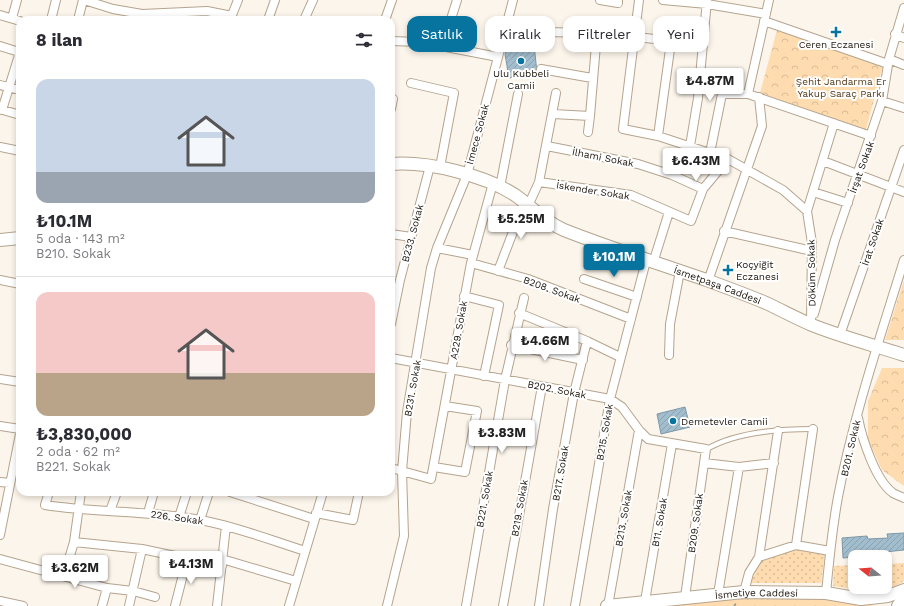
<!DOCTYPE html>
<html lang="tr">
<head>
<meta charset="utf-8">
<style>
	:root { --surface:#fff; --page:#f7f7f7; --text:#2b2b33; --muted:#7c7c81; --line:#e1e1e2; --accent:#06749f }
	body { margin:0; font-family:"Work Sans",sans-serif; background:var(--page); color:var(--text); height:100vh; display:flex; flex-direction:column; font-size:15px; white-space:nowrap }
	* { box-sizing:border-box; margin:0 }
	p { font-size:13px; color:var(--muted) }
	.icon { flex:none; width:22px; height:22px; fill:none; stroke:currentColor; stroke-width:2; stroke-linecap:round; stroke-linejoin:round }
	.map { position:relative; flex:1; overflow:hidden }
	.sheet { position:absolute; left:16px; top:16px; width:379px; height:480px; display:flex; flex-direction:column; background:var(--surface); border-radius:12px; box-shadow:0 2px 6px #0003 }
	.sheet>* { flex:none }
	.top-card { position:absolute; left:407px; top:16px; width:380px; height:36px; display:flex; gap:8px }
	.needle { width:26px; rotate:287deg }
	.controls { position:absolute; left:848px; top:550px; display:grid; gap:8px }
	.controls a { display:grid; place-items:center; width:44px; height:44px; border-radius:8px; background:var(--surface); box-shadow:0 2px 6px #0003; font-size:20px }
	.price { position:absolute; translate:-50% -34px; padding:0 9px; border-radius:4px; background:#fff; color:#222; font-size:13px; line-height:26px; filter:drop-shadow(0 1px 2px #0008) }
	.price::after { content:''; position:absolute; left:50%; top:24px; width:12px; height:9px; margin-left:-6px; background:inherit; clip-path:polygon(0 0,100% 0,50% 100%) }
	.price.selected { background:var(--accent); color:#fff }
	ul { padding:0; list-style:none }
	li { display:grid; align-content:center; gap:8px; height:212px; padding:0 20px }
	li+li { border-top:1px solid var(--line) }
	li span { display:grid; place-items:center; height:124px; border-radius:12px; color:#555 }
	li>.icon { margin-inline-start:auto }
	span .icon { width:72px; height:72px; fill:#fffc; stroke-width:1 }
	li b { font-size:17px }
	h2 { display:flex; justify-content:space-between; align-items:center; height:48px; padding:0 20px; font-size:17px }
	.tag { padding:0 14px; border-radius:12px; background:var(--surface); box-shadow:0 2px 6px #0003; font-size:14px; line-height:36px }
	.tag.selected { background:var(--accent); color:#fff }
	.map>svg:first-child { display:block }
	.grass { fill:url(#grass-dots) }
	.park { fill:url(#park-crowns) }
	.building { fill:url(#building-hatch); stroke:#7e98a7 }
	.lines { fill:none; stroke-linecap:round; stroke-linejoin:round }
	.lane-casing { stroke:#b5a48e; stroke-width:6 }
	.street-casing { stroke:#b5a48e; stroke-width:10 }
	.secondary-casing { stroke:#b5a48e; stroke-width:14 }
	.path { stroke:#938c83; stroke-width:1.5; stroke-dasharray:3 2; stroke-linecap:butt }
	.lane { stroke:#fff; stroke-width:4 }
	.street { stroke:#fff; stroke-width:8 }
	.secondary { stroke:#fff; stroke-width:12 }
	.poi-dot { fill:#06749f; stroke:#fff; stroke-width:1.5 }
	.labels { text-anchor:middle; stroke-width:4; stroke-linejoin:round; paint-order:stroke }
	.poi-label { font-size:10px; fill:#1c150d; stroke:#fff }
	.park-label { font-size:10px; fill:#513918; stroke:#fff }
	.street-label { font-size:10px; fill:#1c150d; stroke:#fff }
</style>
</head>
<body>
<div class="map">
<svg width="904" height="606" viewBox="0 0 904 606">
	<defs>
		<pattern id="grass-dots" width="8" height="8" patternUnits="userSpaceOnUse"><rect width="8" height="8" fill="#fedcb0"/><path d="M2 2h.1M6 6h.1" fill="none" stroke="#d9bc96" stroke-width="1.8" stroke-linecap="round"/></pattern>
		<pattern id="park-crowns" width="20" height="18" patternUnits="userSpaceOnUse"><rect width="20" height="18" fill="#fedcb0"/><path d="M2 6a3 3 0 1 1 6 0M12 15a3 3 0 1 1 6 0" fill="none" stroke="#d9bc96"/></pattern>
		<pattern id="building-hatch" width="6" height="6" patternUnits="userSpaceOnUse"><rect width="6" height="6" fill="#a2bdcd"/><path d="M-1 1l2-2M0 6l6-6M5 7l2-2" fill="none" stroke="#8ba2af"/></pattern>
	</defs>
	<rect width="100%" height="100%" fill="#fcf5eb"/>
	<path class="grass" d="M795 549 825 553 821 583H750L762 560Z
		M904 563V581C882 596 857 590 833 586L834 566 855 565V587H885V564Z"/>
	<path class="park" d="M777 30 883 65 866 130 760 93Z
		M904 280V340H885Z
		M882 368H904V486L882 470 868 440V401Z
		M754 597C794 598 836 594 874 606H668Z"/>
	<path class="building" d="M534 44 537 73 509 78 505 54 506 49Z
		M685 407 690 427 661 434 657 414Z
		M904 533V550L885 552V555L843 558 842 538 867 536 868 539 888 538 887 534Z"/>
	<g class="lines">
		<defs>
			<path id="lane" d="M707 449C736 432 779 429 813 429"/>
			<path id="street" d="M84 0 113 9 142 14 207 11 232 16
				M600 0 618 3V0
				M639 0 623 129 658 136 728 159 783 190 807 211 812 243 811 324
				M663 0 707 4 766 14
				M0 15 20 21
				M12 18 17 0
				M451 19 457 0
				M51 20 56 0
				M78 20 83 0
				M230 20 238 0
				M268 20 275 0
				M304 20 313 0
				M385 20 392 0
				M764 21 888 64
				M507 22 543 32 597 33 703 44
				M895 34 904 38
				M391 41 420 42 498 57
				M0 46 19 52
				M889 59 904 65
				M541 69 592 78
				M411 83 454 93 440 167
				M0 85 20 90
				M748 94 769 0
				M882 101 904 108
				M0 109 20 115
				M391 109 393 99
				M2 110 20 52
				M553 114 590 116 597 33
				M588 132 590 116
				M658 136 671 42
				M547 146 638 164 672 175 703 189
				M690 146 698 98 707 0
				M0 147 20 151
				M710 153 722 94H748L871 136
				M823 161 904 192
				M539 182 631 195 691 221 703 189 728 159
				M500 187 518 94
				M813 192 848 203
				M528 206 539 182 556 93
				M807 211 834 123
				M724 231 812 251
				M391 234 411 237
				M437 248 473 255
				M471 263 528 279 631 319
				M653 263 669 212
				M498 271 524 203
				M584 279 637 297
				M0 280 20 284
				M708 281 762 126 759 97
				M464 296 499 305 484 376
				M519 313 587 341 620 357
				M814 314 835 240 882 101 889 59 904 8
				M391 324 400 280 430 166
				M840 335 904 150
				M511 345 583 360
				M669 355 670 324 680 271
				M391 358 610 399 622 407 639 430 648 439 706 449 685 597
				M0 379 20 382
				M858 418C862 438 875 480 893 493 896 495 900 496 904 498
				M0 426 20 429
				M704 463 739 467 774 463
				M434 467 465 472 477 411 445 406
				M391 468 431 479 471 263 493 183
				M0 482 10 483
				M49 492 45 505C96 513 148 510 200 520 235 526 270 540 305 551
				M230 492 314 519
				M110 511 117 492
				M148 513 154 492
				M316 513 353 520 359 492
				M179 517 187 492
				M200 520 209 492
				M0 535 20 434
				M74 542 142 549 222 566
				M796 545 813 429
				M759 557 778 431
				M0 559 107 588 133 591 155 597
				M222 559 296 581
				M64 576 74 542 81 492
				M744 592 749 573 759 557 796 545 830 551
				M826 593C829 561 832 529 838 497 853 417 880 338 904 260
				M718 594 739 467
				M0 601 23 606
				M102 606 107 588
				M129 606 142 549
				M175 606 187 559
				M217 606 226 526
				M289 606 323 492
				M387 606 404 536 402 471 407 412 431 268 437 248 467 175 513 0
				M466 606 505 380 524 298
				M503 606 542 386
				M539 606 553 509 574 393 587 341
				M575 606 610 399 646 261
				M608 606 639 430
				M646 606 645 601 672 444"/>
			<g id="secondary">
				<path id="s1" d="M391 164C428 161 484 175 515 195 532 207 545 222 564 230 612 249 661 264 709 281 728 288 747 295 766 303 781 310 796 318 812 325 842 337 873 345 904 355"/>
				<path d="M0 240 20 238"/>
				<path id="s2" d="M607 606 744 592 826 593 861 599 888 596 904 590"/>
				<path d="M898 606 904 597"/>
			</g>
		</defs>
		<use href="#lane" class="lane-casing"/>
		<use href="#street" class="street-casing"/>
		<use href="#secondary" class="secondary-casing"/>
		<path class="path" d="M734 606 737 602"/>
		<use href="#lane" class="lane"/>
		<use href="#street" class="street"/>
		<use href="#secondary" class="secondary"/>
	</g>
	<g class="poi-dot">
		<path d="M834 26h4v4h4v4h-4v4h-4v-4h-4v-4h4z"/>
		<circle cx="521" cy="61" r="4"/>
		<path d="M726 264h4v4h4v4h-4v4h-4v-4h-4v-4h4z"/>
		<circle cx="673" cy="421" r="4"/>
	</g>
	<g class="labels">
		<g class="poi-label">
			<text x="836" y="48">Ceren Eczanesi</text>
			<text x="521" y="77">Ulu Kubbeli<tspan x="521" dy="12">Camii</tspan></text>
			<text x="736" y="268" text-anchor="start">Koçyiğit<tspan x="736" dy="12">Eczanesi</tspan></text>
			<text x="681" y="425" text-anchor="start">Demetevler Camii</text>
		</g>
		<g class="park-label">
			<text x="841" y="85">Şehit Jandarma Er<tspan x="841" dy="12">Yakup Saraç Parkı</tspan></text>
		</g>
		<g class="street-label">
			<text transform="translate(477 134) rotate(-75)" y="4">İmece Sokak</text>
			<text transform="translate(603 157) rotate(11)" y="4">İlhami Sokak</text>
			<text transform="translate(861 167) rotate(-70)" y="4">İrşat Sokak</text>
			<text transform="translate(593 190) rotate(9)" y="4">İskender Sokak</text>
			<text transform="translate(412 233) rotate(-75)" y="4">B233. Sokak</text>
			<text transform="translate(872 242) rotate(-71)" y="4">İrat Sokak</text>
			<text transform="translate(811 273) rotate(-91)" y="4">Döküm Sokak</text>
			<text dy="4" stroke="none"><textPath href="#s1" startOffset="353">İsmetpaşa Caddesi</textPath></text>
			<text transform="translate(552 289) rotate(20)" y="4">B208. Sokak</text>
			<text transform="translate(458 330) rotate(-80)" y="4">A229. Sokak</text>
			<text transform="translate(412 388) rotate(-80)" y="4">B231. Sokak</text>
			<text transform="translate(557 389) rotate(11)" y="4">B202. Sokak</text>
			<text transform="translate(604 432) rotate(-80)" y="4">B215. Sokak</text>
			<text transform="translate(850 448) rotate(-77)" y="4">B201. Sokak</text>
			<text transform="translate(560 473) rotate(-80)" y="4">B217. Sokak</text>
			<text transform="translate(484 499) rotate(-80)" y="4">B221. Sokak</text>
			<text transform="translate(519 508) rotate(-80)" y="4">B219. Sokak</text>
			<text transform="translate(177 517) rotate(8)" y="4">226. Sokak</text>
			<text transform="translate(623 518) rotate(-80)" y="4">B213. Sokak</text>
			<text transform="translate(659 522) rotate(-80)" y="4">B11. Sokak</text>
			<text transform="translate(695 523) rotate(-82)" y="4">B209. Sokak</text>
			<text dy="4" stroke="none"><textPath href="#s2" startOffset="150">İsmetiye Caddesi</textPath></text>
		</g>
	</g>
</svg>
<div class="controls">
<a><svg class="needle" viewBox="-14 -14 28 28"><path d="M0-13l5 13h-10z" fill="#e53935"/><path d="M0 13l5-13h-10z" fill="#7c7c81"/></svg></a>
</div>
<b class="price" style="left:710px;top:102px">₺4.87M</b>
<b class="price" style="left:696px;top:182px">₺6.43M</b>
<b class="price" style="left:521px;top:240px">₺5.25M</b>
<b class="price selected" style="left:614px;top:278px">₺10.1M</b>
<b class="price" style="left:545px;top:362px">₺4.66M</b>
<b class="price" style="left:502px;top:454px">₺3.83M</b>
<b class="price" style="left:191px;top:585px">₺4.13M</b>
<b class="price" style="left:75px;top:589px">₺3.62M</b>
<div class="top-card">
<a class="tag selected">Satılık</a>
<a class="tag">Kiralık</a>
<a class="tag">Filtreler</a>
<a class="tag">Yeni</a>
</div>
<section class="sheet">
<h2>8 ilan<svg class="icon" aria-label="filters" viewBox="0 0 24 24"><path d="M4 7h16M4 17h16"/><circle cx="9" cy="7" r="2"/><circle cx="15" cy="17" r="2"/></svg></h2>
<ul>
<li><span style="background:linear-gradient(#c9d6e8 75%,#9aa5b1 0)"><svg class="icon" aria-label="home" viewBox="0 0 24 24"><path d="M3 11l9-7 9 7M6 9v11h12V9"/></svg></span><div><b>₺10.1M</b><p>5 oda · 143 m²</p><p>B210. Sokak</p></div></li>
<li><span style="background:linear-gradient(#f6c9c9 65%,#b9a48a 0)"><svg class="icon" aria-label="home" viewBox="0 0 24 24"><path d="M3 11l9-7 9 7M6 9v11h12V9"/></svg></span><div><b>₺3,830,000</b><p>2 oda · 62 m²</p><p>B221. Sokak</p></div></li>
</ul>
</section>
</div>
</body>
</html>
